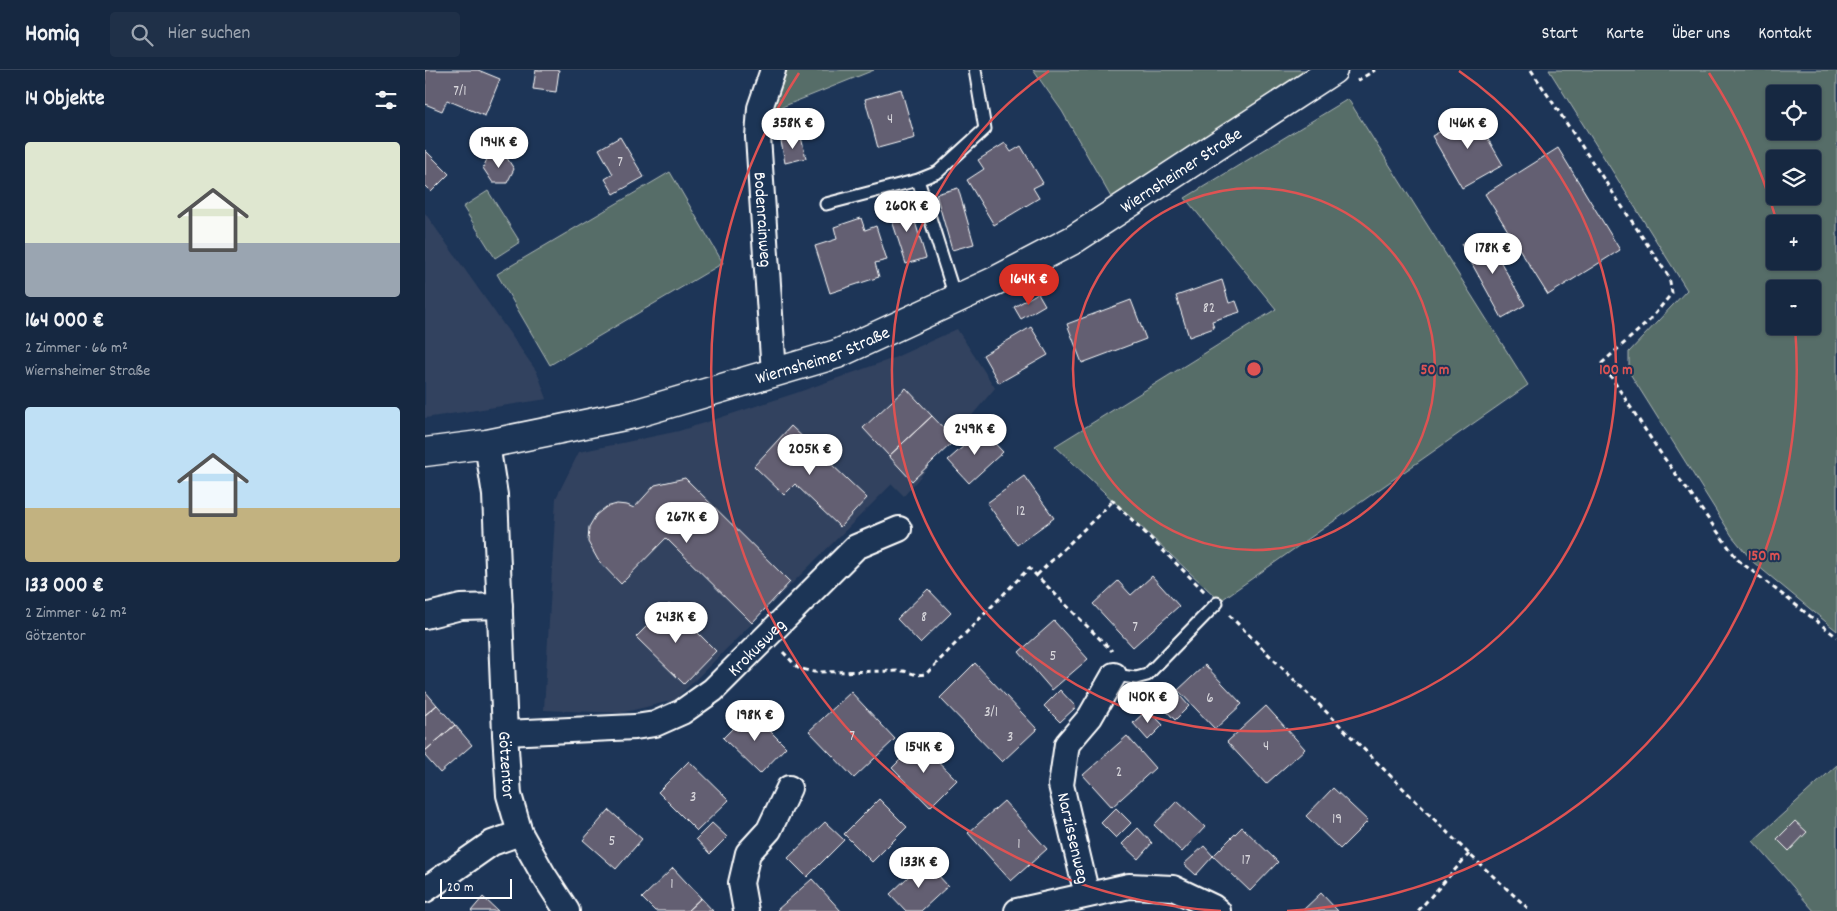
<!DOCTYPE html>
<html lang="de">
<head>
<meta charset="utf-8">
<style>
	:root { --surface:#162841; --page:#1f3048; --text:#f1f3f6; --muted:#9ea6b1; --line:#35445a; --accent:#d93025 }
	body { margin:0; font-family:Dekko,sans-serif; background:var(--page); color:var(--text); height:100vh; display:flex; flex-direction:column; font-size:19px; white-space:nowrap }
	* { box-sizing:border-box; margin:0 }
	p { font-size:16px; color:var(--muted) }
	.icon { flex:none; width:28px; height:28px; fill:none; stroke:currentColor; stroke-width:2; stroke-linecap:round; stroke-linejoin:round }
	.map { position:relative; flex:1; overflow:hidden }
	.drawer { display:flex; flex-direction:column; background:var(--surface); width:425px }
	.drawer>* { flex:none }
	.controls { position:absolute; left:1341px; top:15px; display:grid; gap:10px }
	.controls a { display:grid; place-items:center; width:55px; height:55px; border-radius:5px; background:var(--surface); box-shadow:0 1px 4px #0004,0 0 0 1px var(--line); font-size:25px }
	.scale { position:absolute; left:15px; bottom:12px; width:72px; box-sizing:border-box; padding-left:5px; border:2px solid #fff; border-top:0; font-size:14px; line-height:18px; white-space:nowrap; color:#fff; -webkit-text-stroke:4px #1d3557; paint-order:stroke }
	.price { position:absolute; translate:-50% -42px; padding:0 11px; border-radius:18px; background:#fff; color:#222; font-size:16px; line-height:32px; filter:drop-shadow(0 1px 2px #0008) }
	.price::after { content:''; position:absolute; left:50%; top:30px; width:15px; height:11px; margin-left:-8px; background:inherit; clip-path:polygon(0 0,100% 0,50% 100%) }
	.price.on { background:var(--accent); color:#fff }
	ul { padding:0; list-style:none }
	li { display:grid; align-content:center; gap:10px; height:265px; padding:0 25px }
	li span { display:grid; place-items:center; height:155px; border-radius:5px; color:#555 }
	li>.icon { margin-inline-start:auto }
	span .icon { width:90px; height:90px; fill:#fffc; stroke-width:1 }
	li b { font-size:21px }
	h2 { display:flex; justify-content:space-between; align-items:center; height:60px; padding:0 25px; font-size:21px }
	header { display:flex; align-items:center; gap:30px; box-sizing:border-box; height:70px; padding:0 25px; background:var(--surface); border-bottom:1px solid var(--line) }
	header strong { font-size:24px }
	nav { display:flex; gap:28px; margin-inline-start:auto; font-size:18px }
	.search { width:350px; height:45px; background:var(--page); display:flex; align-items:center; gap:12px; box-sizing:border-box; padding:0 18px; border-radius:5px; color:var(--muted); font-size:19px }
	main { display:flex; flex:1; min-height:0 }
	.map>svg:first-child { display:block }
	.built { fill:#32425f }
	.green { fill:#576d68; stroke:#abb6b4; fill-rule:evenodd }
	.building { fill:#645f72; stroke:#fff }
	.lines { fill:none; stroke-linecap:round; stroke-linejoin:round }
	.lane-casing { stroke:#fff; stroke-width:15 }
	.street-casing { stroke:#fff; stroke-width:28 }
	.secondary-casing { stroke:#fff; stroke-width:31 }
	.path { stroke:#fff; stroke-width:3; stroke-dasharray:5 4; stroke-linecap:butt }
	.lane { stroke:#1d3557; stroke-width:11 }
	.street { stroke:#1d3557; stroke-width:24 }
	.secondary { stroke:#1d3557; stroke-width:28 }
	.ring { fill:none; stroke:#de5353; stroke-width:2.5 }
	.labels { text-anchor:middle; stroke-width:4; stroke-linejoin:round; paint-order:stroke }
	.number-label { font-size:15px; fill:#d8d7dc }
	.street-label { font-size:18px; fill:#fff; stroke:#1d3557 }
	.centre { fill:#de5353; stroke:#1d3557; stroke-width:2.5 }
	.ring-label { font-size:15px; text-anchor:middle; font-weight:bold; fill:#de5353; stroke:#1d3557; stroke-width:4; stroke-linejoin:round; paint-order:stroke }
</style>
</head>
<body>
<header>
<strong>Homiq</strong>
<div class="search"><svg class="icon" aria-label="search" viewBox="0 0 24 24"><circle cx="10" cy="10" r="6"/><path d="M15 15l6 6"/></svg>Hier suchen</div>
<nav><a>Start</a><a>Karte</a><a>Über uns</a><a>Kontakt</a></nav>
</header>
<main>
<section class="drawer">
<h2>14 Objekte<svg class="icon" aria-label="filters" viewBox="0 0 24 24"><path d="M4 7h16M4 17h16"/><circle cx="9" cy="7" r="2"/><circle cx="15" cy="17" r="2"/></svg></h2>
<ul>
<li><span style="background:linear-gradient(#dfe7d0 65%,#9aa5b1 0)"><svg class="icon" aria-label="home" viewBox="0 0 24 24"><path d="M3 11l9-7 9 7M6 9v11h12V9"/></svg></span><div><b>164 000 €</b><p>2 Zimmer · 66 m²</p><p>Wiernsheimer Straße</p></div></li>
<li><span style="background:linear-gradient(#bfe0f5 65%,#c2b280 0)"><svg class="icon" aria-label="home" viewBox="0 0 24 24"><path d="M3 11l9-7 9 7M6 9v11h12V9"/></svg></span><div><b>133 000 €</b><p>2 Zimmer · 62 m²</p><p>Götzentor</p></div></li>
</ul>
</section>
<div class="map">
<svg width="1412" height="841" viewBox="0 0 1412 841">
	<rect width="100%" height="100%" fill="#1d3557"/>
	<filter id="ink" filterUnits="userSpaceOnUse"><feTurbulence type="fractalNoise" baseFrequency=".02" numOctaves="2"/><feDisplacementMap in="SourceGraphic" scale="10" xChannelSelector="R" yChannelSelector="G"/><feConvolveMatrix kernelMatrix="1 2 1 2 8 2 1 2 1" color-interpolation-filters="sRGB"/></filter>
	<g filter="url(#ink)">
		<path class="built" d="M0 143 112 302 122 329 0 348Z
			M532 259 570 318 479 426 467 414 250 630 196 643 119 640 131 428 154 382 254 361 371 323 469 288Z"/>
		<path class="green" d="M362 0H449L342 43Z
			M608 0H892L687 129 637 41Z
			M1124 0H1412V561L1328 492 1307 466 1204 302V282L1262 220ZM1350 24H1388V61H1350ZM1350 89H1388V126H1350ZM1350 154H1388V191H1350ZM1350 219H1388V256H1350Z
			M923 29 1103 315 795 531 630 376 851 239 760 128Z
			M245 102 298 193 125 295 72 204Z
			M63 121 95 172 70 188 38 137Z
			M1412 695V841H1389L1328 771Z"/>
		<path class="building" d="M0 0H53L75 9 60 46 22 30 17 41 0 34Z
			M111 0H134L131 22 108 19Z
			M476 19 490 68 453 78 440 29Z
			M1048 43 1078 95 1037 118 1007 66Z
			M195 67 219 107 189 124 180 109 188 104 174 79Z
			M376 67 381 88 360 93 356 71Z
			M580 73 586 82 596 76 618 113 608 118 614 128 569 155 542 110 559 99 553 90Z
			M1133 78 1195 180 1123 225 1060 124Z
			M0 80 24 104 6 122 0 116Z
			M80 85 89 99 82 113H68L58 98 63 87Z
			M533 118 549 174 527 180 511 124Z
			M484 132 501 188 481 194 463 138Z
			M436 148 440 160 451 156 462 190 450 193 454 207 405 223 390 176 412 169 409 157Z
			M1058 161 1100 235 1077 248 1036 174Z
			M797 210 804 233 811 231 815 242 787 251 789 258 764 267 751 226Z
			M613 223 620 235 596 249 589 237Z
			M706 230 721 269 657 293 642 254Z
			M606 257 623 285 574 313 558 285Z
			M481 318 507 346 464 386 438 358Z
			M507 346 530 370 487 411 464 386Z
			M366 356 442 428 415 457 370 414 359 425 329 396Z
			M557 360 578 382 544 413 523 390Z
			M599 406 629 448 592 475 562 433Z
			M260 408 365 512 327 553 241 468 196 514 173 490 163 472 164 457 171 445 181 437 192 434 202 435 209 438 230 415Z
			M727 506 754 536 708 577 668 534 693 511 706 525Z
			M503 519 526 543 495 573 472 549Z
			M244 534 291 581 259 614 211 567Z
			M629 551 663 589 627 620 594 582Z
			M550 593 612 659 577 692 515 628Z
			M780 595 817 634 790 659 753 620Z
			M747 617 764 636 750 650 732 631Z
			M635 620 651 637 635 652 619 636Z
			M0 621 12 635 0 645Z
			M426 622 470 669 429 708 384 661Z
			M12 635 30 655 0 681V645Z
			M841 636 880 679 841 714 802 672Z
			M723 639 738 655 723 670 708 653Z
			M325 641 361 677 335 704 298 668Z
			M30 655 47 675 15 703 0 686V681Z
			M702 666 730 698 687 737 658 705Z
			M493 672 532 710 505 737 467 698Z
			M264 691 304 730 272 761 233 722Z
			M908 718 943 751 915 779 881 746Z
			M454 729 482 757 447 792 419 764Z
			M579 731 622 779 586 811 543 763Z
			M752 731 780 757 757 782 729 755Z
			M691 738 706 753 691 768 676 753Z
			M184 740 217 769 191 799 158 770Z
			M1370 751 1382 762 1364 781 1352 769Z
			M400 752 419 770 382 807 363 788Z
			M287 753 302 767 285 784 271 769Z
			M817 757 853 792 825 821 788 786Z
			M713 758 727 773 713 789 697 774Z
			M779 776 788 786 771 805 759 794Z
			M500 791 523 816 496 841H481L465 824Z
			M248 798 276 828 262 841H230L217 828Z
			M387 809 416 841H353L352 840Z
			M896 823 913 841H877Z
			M58 827 73 841H46Z
			M276 828 288 841H262Z"/>
		<g class="lines">
			<defs>
				<path id="lane" d="M401 134 493 110
					M531 230 493 110 513 102 560 59 550 0
					M689 605 711 608 722 605 792 533"/>
				<g id="street">
					<path id="s1" d="M348 0 335 38 333 67 349 303"/>
					<path id="s2" d="M62 374 70 425 80 663 84 725 95 763 118 804 142 841"/>
					<path d="M0 546 36 537 75 536"/>
					<path id="s3" d="M80 663 210 657 230 654 257 642 288 620 431 477 474 459"/>
					<path d="M0 820 67 773 95 763"/>
					<path d="M662 825 636 715 642 674 665 647 689 605"/>
					<path d="M321 841 316 813 323 783 344 760 364 718"/>
					<path d="M592 841 704 816 748 818 788 837 793 841"/>
				</g>
				<g id="secondary">
					<path id="s4" d="M0 382 62 374 209 344 412 284 570 211 648 170 908 0"/>
				</g>
			</defs>
			<use href="#lane" class="lane-casing"/>
			<use href="#street" class="street-casing"/>
			<use href="#secondary" class="secondary-casing"/>
			<path class="path" d="M1106 0 1244 207 1247 223 1225 250 1177 293 1232 378 1313 490 1412 567
				M932 11 950 0
				M686 429 780 522
				M612 505 688 431
				M804 545 1044 784 1106 841
				M358 582 373 598 389 602 479 601 492 605 501 604 604 498 687 581
				M993 841 1044 784"/>
			<use href="#lane" class="lane"/>
			<use href="#street" class="street"/>
			<use href="#secondary" class="secondary"/>
		</g>
	</g>
	<g class="ring">
		<circle cx="829" cy="299" r="181"/>
		<path d="M1034 1A362 362 0 1 1 624 1"/>
		<path d="M796 841A543 543 0 0 1 374 3M1284 3A543 543 0 0 1 1351 149M1370 256A543 543 0 0 1 862 841"/>
	</g>
	<g class="labels">
		<g class="number-label">
			<text x="35" y="25">7/1</text>
			<text x="465" y="53">4</text>
			<text x="195" y="96">7</text>
			<text x="784" y="242">82</text>
			<text x="596" y="445">12</text>
			<text x="499" y="551">8</text>
			<text x="710" y="561">7</text>
			<text x="628" y="590">5</text>
			<text x="785" y="632">6</text>
			<text x="566" y="646">3/1</text>
			<text x="427" y="670">7</text>
			<text x="585" y="671">3</text>
			<text x="841" y="680">4</text>
			<text x="694" y="706">2</text>
			<text x="268" y="731">3</text>
			<text x="912" y="753">19</text>
			<text x="187" y="775">5</text>
			<text x="594" y="778">1</text>
			<text x="821" y="794">17</text>
			<text x="247" y="818">1</text>
		</g>
		<g class="street-label">
			<text dy="6" stroke="none"><textPath href="#s4" startOffset="815">Wiernsheimer Straße</textPath></text>
			<text dy="6" stroke="none"><textPath href="#s1" startOffset="152">Bodenrainweg</textPath></text>
			<text dy="6" stroke="none"><textPath href="#s4" startOffset="410">Wiernsheimer Straße</textPath></text>
			<text dy="6" stroke="none"><textPath href="#s3" startOffset="279">Krokusweg</textPath></text>
			<text dy="6" stroke="none"><textPath href="#s2" startOffset="322">Götzentor</textPath></text>
			<text transform="translate(649 768) rotate(77)" y="6">Narzissenweg</text>
		</g>
	</g>
	<circle cx="829" cy="299" r="8" class="centre"/>
	<g class="ring-label">
		<text x="1010" y="304">50 m</text>
		<text x="1191" y="304">100 m</text>
		<text x="1339" y="490">150 m</text>
	</g>
</svg>
<div class="controls">
<a><svg class="icon" aria-label="locate" viewBox="0 0 24 24"><circle cx="12" cy="12" r="6"/><path d="M12 2v4M12 18v4M2 12h4M18 12h4"/></svg></a>
<a><svg class="icon" aria-label="layers" viewBox="0 0 24 24"><path d="M12 4l9 5-9 5-9-5zM3 14l9 5 9-5"/></svg></a>
<a>+</a>
<a>−</a>
</div>
<div class="scale">20 m</div>
<b class="price" style="left:368px;top:80px">358K €</b>
<b class="price" style="left:1043px;top:80px">146K €</b>
<b class="price" style="left:74px;top:99px">194K €</b>
<b class="price" style="left:482px;top:163px">260K €</b>
<b class="price" style="left:1068px;top:205px">178K €</b>
<b class="price on" style="left:604px;top:236px">164K €</b>
<b class="price" style="left:550px;top:386px">249K €</b>
<b class="price" style="left:385px;top:406px">205K €</b>
<b class="price" style="left:262px;top:474px">267K €</b>
<b class="price" style="left:251px;top:574px">243K €</b>
<b class="price" style="left:723px;top:654px">140K €</b>
<b class="price" style="left:330px;top:672px">198K €</b>
<b class="price" style="left:499px;top:704px">154K €</b>
<b class="price" style="left:494px;top:819px">133K €</b>
</div>
</main>
</body>
</html>
